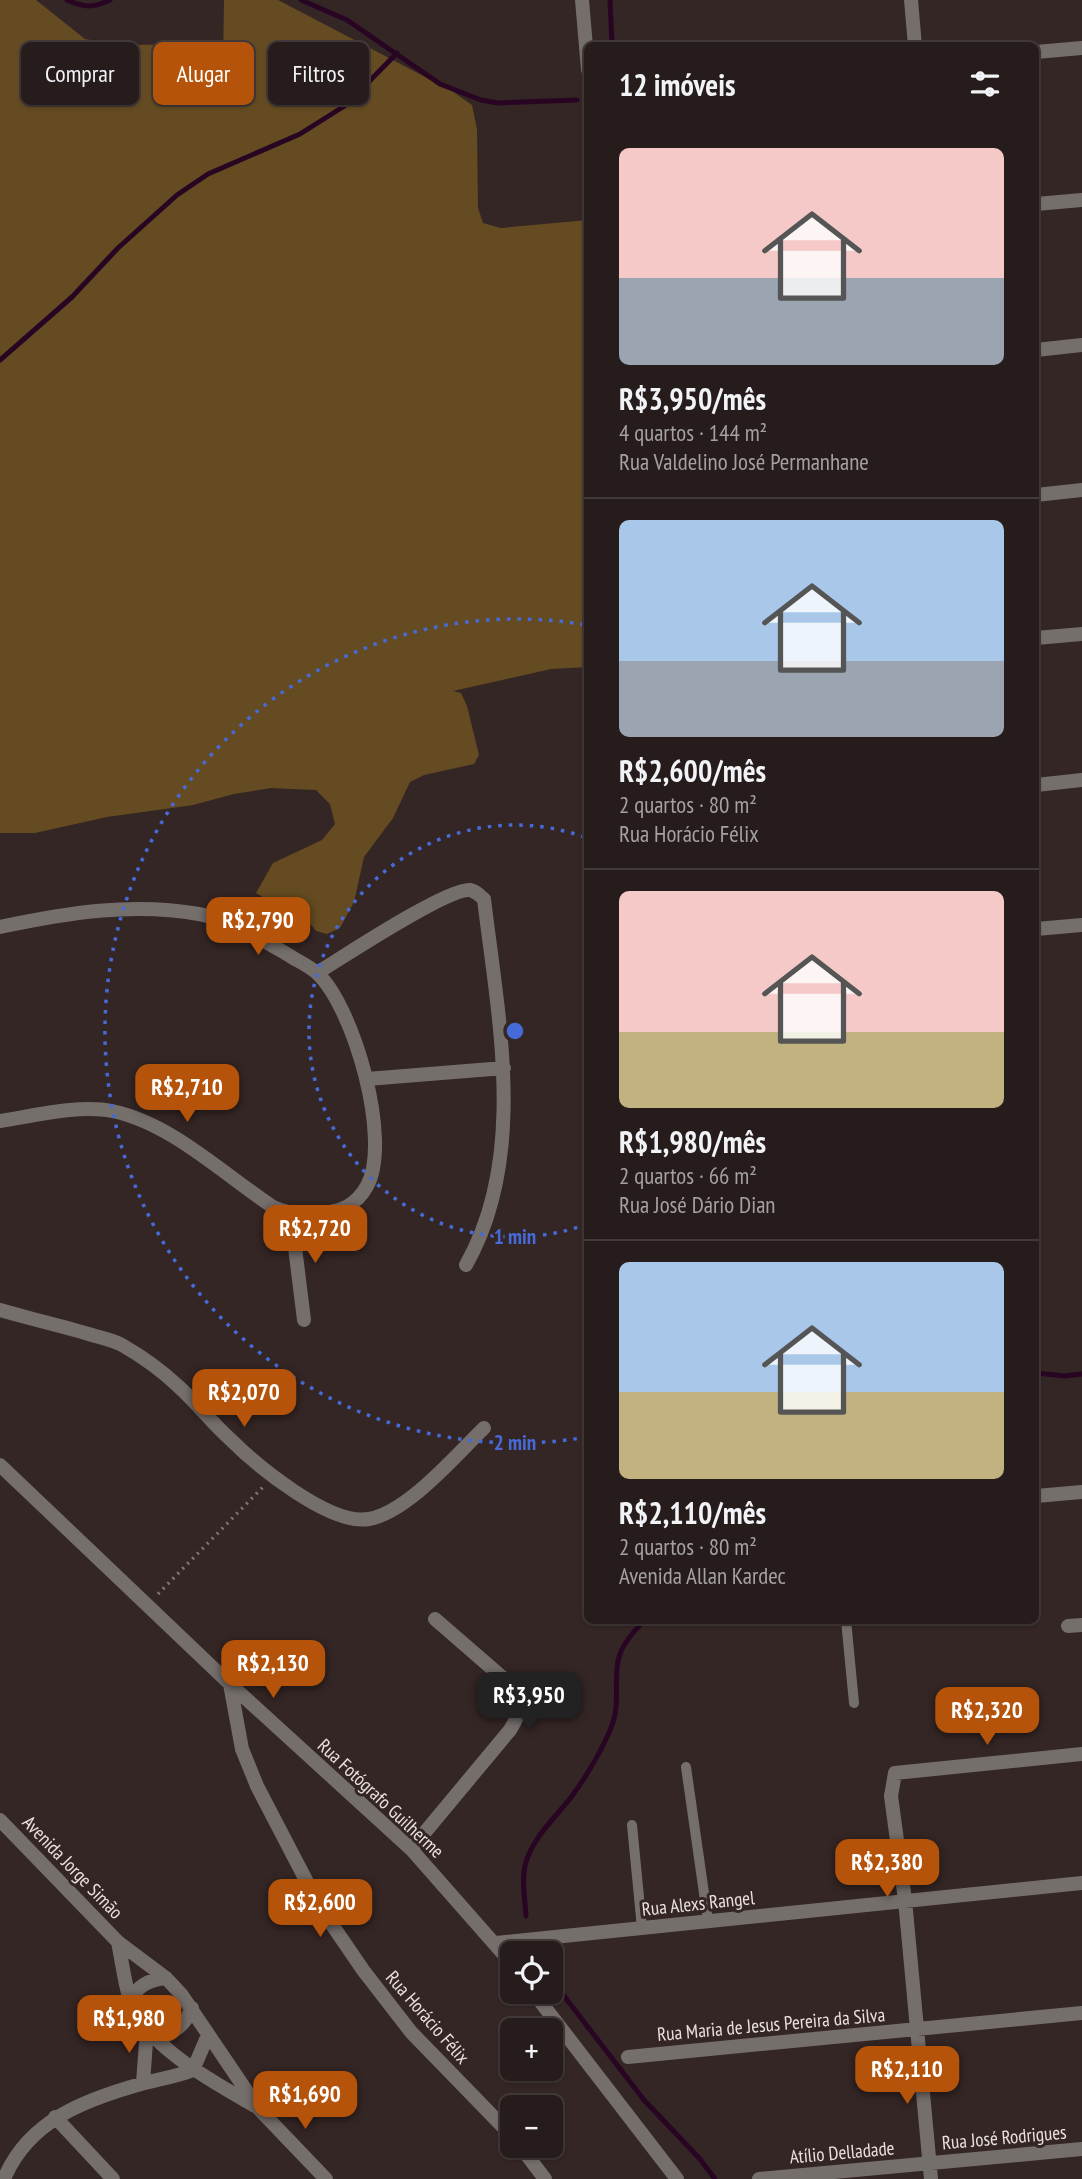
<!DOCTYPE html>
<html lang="pt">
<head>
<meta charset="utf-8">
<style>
	:root { --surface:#271c1c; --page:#2f2525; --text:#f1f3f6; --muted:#a4a1a3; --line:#433a3b; --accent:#b45309 }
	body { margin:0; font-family:"PT Sans Narrow",sans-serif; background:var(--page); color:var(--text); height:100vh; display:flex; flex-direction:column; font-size:26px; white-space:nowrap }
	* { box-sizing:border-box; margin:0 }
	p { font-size:23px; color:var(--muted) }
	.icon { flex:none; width:38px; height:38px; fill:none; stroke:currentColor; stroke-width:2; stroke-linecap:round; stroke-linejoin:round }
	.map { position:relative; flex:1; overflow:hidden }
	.drawer { position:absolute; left:584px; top:42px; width:455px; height:1582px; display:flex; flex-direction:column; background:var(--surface); border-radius:10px; box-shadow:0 2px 5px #0004,0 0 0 2px var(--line) }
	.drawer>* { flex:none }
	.guide { position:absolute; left:21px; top:42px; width:458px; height:63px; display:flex; gap:14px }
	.controls { position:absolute; left:500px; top:1941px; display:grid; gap:14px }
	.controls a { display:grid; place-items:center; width:63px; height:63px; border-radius:10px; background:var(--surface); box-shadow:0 2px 5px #0004,0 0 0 2px var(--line); font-size:35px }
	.price { position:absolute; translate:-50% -60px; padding:0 16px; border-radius:14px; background:var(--accent); color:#fff; font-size:23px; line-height:46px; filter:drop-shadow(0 2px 4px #0008) }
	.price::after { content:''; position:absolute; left:50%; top:42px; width:21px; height:16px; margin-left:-10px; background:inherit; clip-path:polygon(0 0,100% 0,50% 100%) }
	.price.current { background:#222; color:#fff }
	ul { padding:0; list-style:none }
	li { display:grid; align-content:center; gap:14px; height:371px; padding:0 35px }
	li+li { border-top:2px solid var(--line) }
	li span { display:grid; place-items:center; height:217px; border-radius:10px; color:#555 }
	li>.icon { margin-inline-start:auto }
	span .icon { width:126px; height:126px; fill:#fffc; stroke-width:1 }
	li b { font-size:30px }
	h2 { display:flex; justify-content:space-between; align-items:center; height:84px; padding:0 35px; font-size:30px }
	.chip { padding:0 24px; border-radius:10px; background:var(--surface); box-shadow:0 2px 5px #0004,0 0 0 2px var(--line); font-size:24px; line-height:63px }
	.chip.current { background:var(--accent); color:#fff }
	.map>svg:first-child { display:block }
	.green { fill:#654b21 }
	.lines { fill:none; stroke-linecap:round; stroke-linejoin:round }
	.stream { stroke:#280523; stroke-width:5 }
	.path { stroke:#827675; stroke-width:3.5; stroke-dasharray:2 5; stroke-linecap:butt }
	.service { stroke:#756f6c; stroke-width:10 }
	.minor { stroke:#756f6c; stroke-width:14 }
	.ring { fill:none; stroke:#466bd9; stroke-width:3.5; stroke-dasharray:3.5 7 }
	.labels { text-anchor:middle; stroke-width:6; stroke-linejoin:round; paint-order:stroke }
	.street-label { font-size:19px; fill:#e9e0df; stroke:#342625 }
	.centre { fill:#466bd9; stroke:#342625; stroke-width:3.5 }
	.ring-label { font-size:21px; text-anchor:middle; font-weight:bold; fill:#466bd9; stroke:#342625; stroke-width:6; stroke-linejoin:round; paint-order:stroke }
</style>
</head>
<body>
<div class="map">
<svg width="1082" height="2179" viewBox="0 0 1082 2179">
	<rect width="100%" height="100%" fill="#342625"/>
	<path class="green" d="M0 0H36L85 39 120 45 204 44 212 49 223 64 224 0H278L452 91 472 105 477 129 478 208 483 223 501 228 588 220V667L551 669 453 691 461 693 467 706 479 755 474 764 424 775 410 782 393 818 364 857 354 902 340 928 327 934 316 931 303 915H294L256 893 273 863 322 840 335 824 330 804 316 790 271 788 234 794 193 805 107 817 35 833H0Z"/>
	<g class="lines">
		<path class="stream" d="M67 0C85 8 93 8 110 0
			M301 0 347 20 440 84 481 100 498 103 577 100
			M610 0 612 46
			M0 360 72 297 118 248 177 195 208 174 300 134 346 105 397 53
			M1036 1373 1065 1376 1082 1374
			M526 1916C525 1898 521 1879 526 1862 534 1836 556 1817 572 1796 586 1777 604 1747 612 1725 620 1705 614 1681 618 1661 621 1645 634 1631 645 1620
			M551 1979 644 2100 700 2159 715 2179"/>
		<path class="path" d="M158 1594 263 1487"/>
		<path class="service" d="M846 1620 854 1703
			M686 1767 708 1921
			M632 1825 642 1928"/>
		<path class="minor" d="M582 0 588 70
			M911 0 915 46
			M1036 52 1082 48
			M1036 204 1082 200
			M1036 350 1082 345
			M1036 495 1082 490
			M1036 638 1082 634
			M1036 785 1082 780
			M0 927C66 913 132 902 199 914 232 920 261 939 290 956 298 961 309 966 317 973 354 1007 392 1141 367 1186 356 1206 340 1212 319 1213 299 1214 292 1215 273 1207 223 1174 171 1123 112 1111 80 1104 33 1116 0 1121
			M1036 929 1082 925
			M317 973C343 957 447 888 470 890 476 891 480 896 484 899 498 1017 528 1156 466 1265
			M367 1079 504 1068
			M291 1215 304 1320
			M0 1310C31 1319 62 1326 92 1335 102 1338 113 1340 122 1345 143 1357 161 1370 178 1386 196 1402 212 1423 230 1439 257 1466 330 1526 369 1519 408 1512 456 1455 484 1428
			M0 1465 230 1684 411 1849 513 1965
			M1036 1496 1082 1492
			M1068 1626 1082 1625
			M230 1684 242 1749 257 1786 320 1907 363 1970 411 2032 513 2137
			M0 1820 118 1942 166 1978 181 1994 258 2108 326 2179
			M411 1849 510 1730C521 1712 525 1703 511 1685L435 1619
			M118 1942C122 1961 124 1981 130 2000 145 2046 215 2083 255 2106
			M496 1943 1082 1883
			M533 1992 677 2179
			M130 2001C138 1985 149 1980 166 1978
			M158 2039C175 2032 185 2025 192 2008
			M628 2057 1082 2013
			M143 2083 147 2029
			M55 2117 113 2179
			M520 2146 545 2179
			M4 2179C28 2121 84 2100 141 2084 158 2079 176 2077 193 2070L208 2035
			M759 2179 1082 2149
			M931 2179 905 1900 891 1796 895 1773 1082 1754"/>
	</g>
	<g class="ring">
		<path d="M587 1224A206 206 0 1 1 587 838"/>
		<path d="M587 1437A412 412 0 1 1 587 625"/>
	</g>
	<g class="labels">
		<g class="street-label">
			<text transform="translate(381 1798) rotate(43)" y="7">Rua Fotógrafo Guilherme</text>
			<text transform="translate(73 1867) rotate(46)" y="7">Avenida Jorge Simão</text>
			<text transform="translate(698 1903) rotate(-6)" y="7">Rua Alexs Rangel</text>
			<text transform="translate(428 2017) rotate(49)" y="7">Rua Horácio Félix</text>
			<text transform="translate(771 2024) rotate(-5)" y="7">Rua Maria de Jesus Pereira da Silva</text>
			<text transform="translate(1004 2137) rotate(-5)" y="7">Rua José Rodrigues</text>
			<text transform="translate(842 2152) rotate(-5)" y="7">Atílio Delladade</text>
		</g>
	</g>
	<circle cx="515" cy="1031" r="10" class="centre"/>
	<g class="ring-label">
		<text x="515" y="1244">1 min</text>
		<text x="515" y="1450">2 min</text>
	</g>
</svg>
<div class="controls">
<a><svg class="icon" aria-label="locate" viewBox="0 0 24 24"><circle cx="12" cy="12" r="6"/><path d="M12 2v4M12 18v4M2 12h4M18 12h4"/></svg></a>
<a>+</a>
<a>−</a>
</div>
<b class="price" style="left:258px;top:957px">R$2,790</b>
<b class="price" style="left:187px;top:1124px">R$2,710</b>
<b class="price" style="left:315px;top:1265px">R$2,720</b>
<b class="price" style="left:244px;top:1429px">R$2,070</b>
<b class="price" style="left:273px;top:1700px">R$2,130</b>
<b class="price current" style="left:529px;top:1732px">R$3,950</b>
<b class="price" style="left:987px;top:1747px">R$2,320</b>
<b class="price" style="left:887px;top:1899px">R$2,380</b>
<b class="price" style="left:320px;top:1939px">R$2,600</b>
<b class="price" style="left:129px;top:2055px">R$1,980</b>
<b class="price" style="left:907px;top:2106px">R$2,110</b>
<b class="price" style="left:305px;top:2131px">R$1,690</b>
<div class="guide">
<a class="chip">Comprar</a>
<a class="chip current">Alugar</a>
<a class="chip">Filtros</a>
</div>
<section class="drawer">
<h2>12 imóveis<svg class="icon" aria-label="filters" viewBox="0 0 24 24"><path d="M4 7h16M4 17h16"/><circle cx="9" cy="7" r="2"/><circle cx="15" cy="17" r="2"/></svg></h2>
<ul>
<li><span style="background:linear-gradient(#f6c9c9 60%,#9aa5b1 0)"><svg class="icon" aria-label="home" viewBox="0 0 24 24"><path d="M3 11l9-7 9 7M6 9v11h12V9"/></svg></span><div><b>R$3,950/mês</b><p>4 quartos · 144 m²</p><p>Rua Valdelino José Permanhane</p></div></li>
<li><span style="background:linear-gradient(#a9c7e8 65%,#9aa5b1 0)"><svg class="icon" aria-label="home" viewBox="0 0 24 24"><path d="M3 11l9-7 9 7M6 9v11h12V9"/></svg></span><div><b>R$2,600/mês</b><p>2 quartos · 80 m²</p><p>Rua Horácio Félix</p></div></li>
<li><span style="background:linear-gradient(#f6c9c9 65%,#c2b280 0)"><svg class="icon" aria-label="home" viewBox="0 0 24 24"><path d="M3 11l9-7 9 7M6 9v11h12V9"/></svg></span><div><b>R$1,980/mês</b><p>2 quartos · 66 m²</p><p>Rua José Dário Dian</p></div></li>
<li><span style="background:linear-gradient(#a9c7e8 60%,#c2b280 0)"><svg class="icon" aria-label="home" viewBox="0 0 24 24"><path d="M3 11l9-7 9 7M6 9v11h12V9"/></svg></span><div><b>R$2,110/mês</b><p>2 quartos · 80 m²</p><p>Avenida Allan Kardec</p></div></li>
</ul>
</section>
</div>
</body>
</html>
